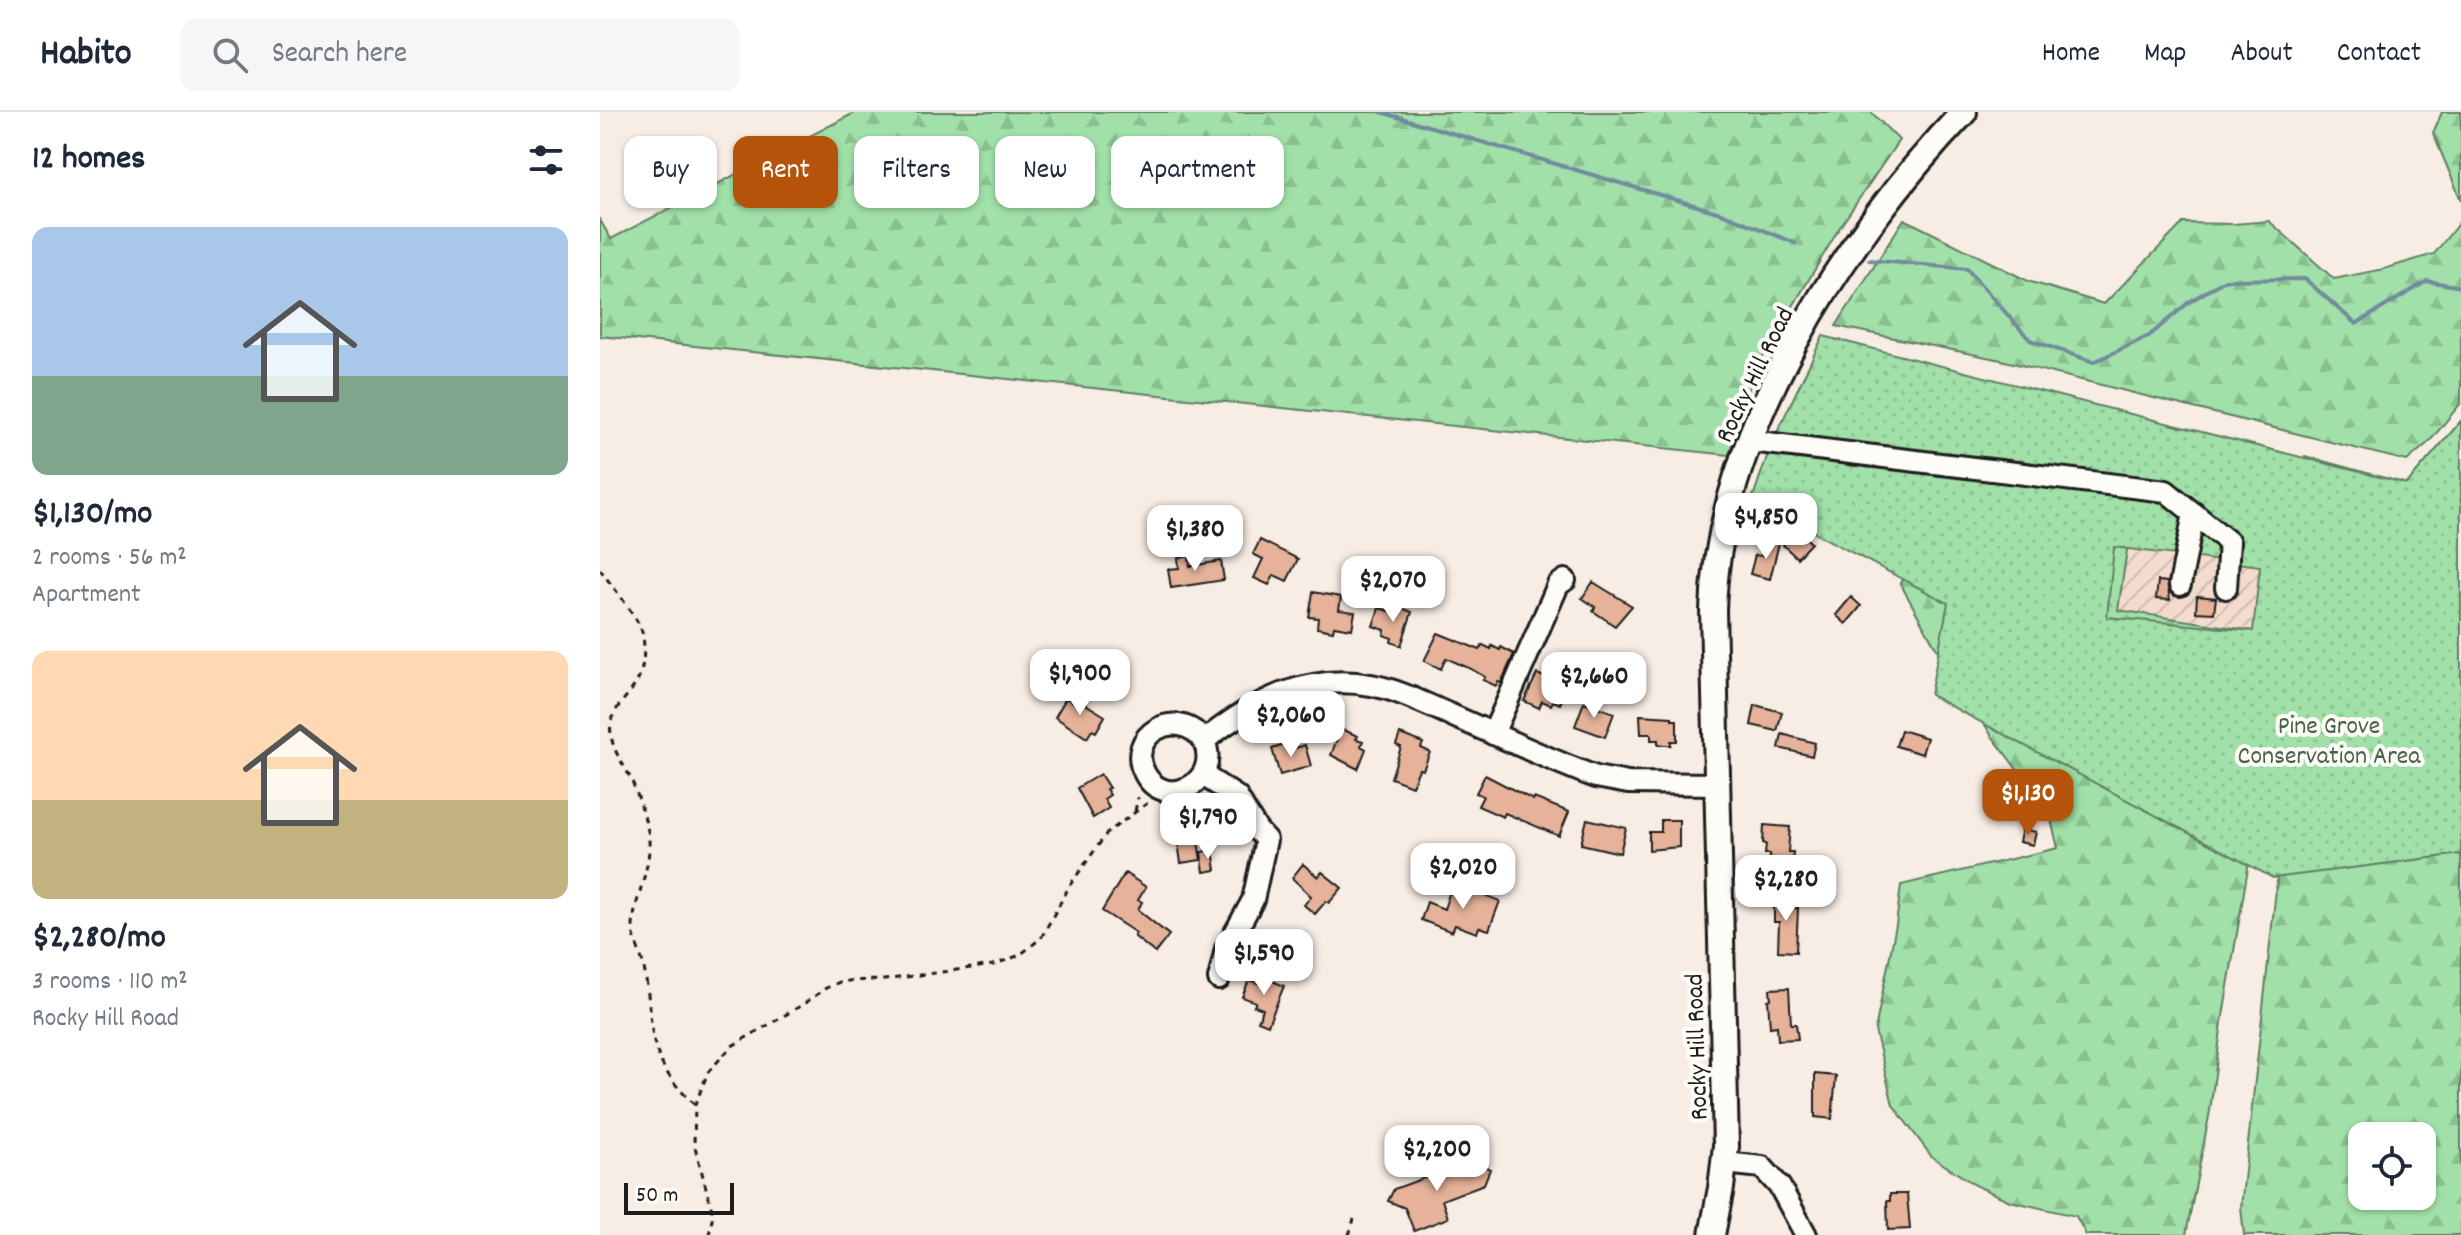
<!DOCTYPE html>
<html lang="en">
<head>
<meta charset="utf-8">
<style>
	:root { --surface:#fff; --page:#f6f6f7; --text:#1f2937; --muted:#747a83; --line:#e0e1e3; --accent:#b45309 }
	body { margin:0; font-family:Dekko,sans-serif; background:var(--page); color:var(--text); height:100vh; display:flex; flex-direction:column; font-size:30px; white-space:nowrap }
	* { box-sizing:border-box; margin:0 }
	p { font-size:26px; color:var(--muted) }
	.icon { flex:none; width:44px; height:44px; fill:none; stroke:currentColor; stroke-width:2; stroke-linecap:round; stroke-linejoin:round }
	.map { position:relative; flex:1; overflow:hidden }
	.sheet { display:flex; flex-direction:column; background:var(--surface); width:600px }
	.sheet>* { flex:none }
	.banner { position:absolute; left:24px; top:24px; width:760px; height:72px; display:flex; gap:16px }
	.fabs { position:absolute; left:1748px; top:1010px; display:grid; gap:16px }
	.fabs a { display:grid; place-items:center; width:88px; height:88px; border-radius:16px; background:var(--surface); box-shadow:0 2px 6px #0004; font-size:40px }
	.scale { position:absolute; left:24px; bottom:20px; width:110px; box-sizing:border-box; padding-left:8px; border:4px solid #1c1c1c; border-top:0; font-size:22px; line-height:28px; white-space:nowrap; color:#1c1c1c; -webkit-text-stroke:6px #fdfcf7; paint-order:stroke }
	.price { position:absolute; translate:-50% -68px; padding:0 18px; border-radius:16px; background:#fff; color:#222; font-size:26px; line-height:52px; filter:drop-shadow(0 2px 4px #0008) }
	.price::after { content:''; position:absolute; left:50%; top:48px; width:24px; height:18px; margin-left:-12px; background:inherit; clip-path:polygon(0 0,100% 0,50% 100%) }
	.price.selected { background:var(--accent); color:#fff }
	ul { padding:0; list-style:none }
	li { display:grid; align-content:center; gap:16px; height:424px; padding:0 32px }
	li span { display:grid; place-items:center; height:248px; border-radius:16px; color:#555 }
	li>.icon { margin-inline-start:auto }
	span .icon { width:144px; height:144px; fill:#fffc; stroke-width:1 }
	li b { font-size:34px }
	h2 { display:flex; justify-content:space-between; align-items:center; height:96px; padding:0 32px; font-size:34px }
	.pill { padding:0 28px; border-radius:16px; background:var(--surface); box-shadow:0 2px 6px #0004; font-size:28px; line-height:72px }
	.pill.selected { background:var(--accent); color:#fff }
	header { display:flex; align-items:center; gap:48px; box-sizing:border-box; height:112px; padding:0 40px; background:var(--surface); border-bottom:2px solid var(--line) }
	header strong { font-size:38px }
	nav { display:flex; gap:44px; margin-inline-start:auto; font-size:28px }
	.search { width:560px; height:72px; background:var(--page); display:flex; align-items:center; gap:20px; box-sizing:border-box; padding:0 28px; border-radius:16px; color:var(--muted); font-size:30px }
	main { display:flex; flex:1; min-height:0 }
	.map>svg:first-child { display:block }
	.industrial { fill:url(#industrial-furrows) }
	.forest { fill:url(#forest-firs); stroke:#5e7e62; stroke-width:2; fill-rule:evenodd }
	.park { fill:url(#park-dots); stroke:#5e7e62; stroke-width:2; fill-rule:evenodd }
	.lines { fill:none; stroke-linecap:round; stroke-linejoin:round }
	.stream { stroke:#728b9f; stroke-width:4 }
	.building { fill:#e6b29a; stroke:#1c1c1c; stroke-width:2 }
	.minor-casing { stroke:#1c1c1c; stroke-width:26 }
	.major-casing { stroke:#1c1c1c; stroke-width:30 }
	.path { stroke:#1c1c1c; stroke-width:3; stroke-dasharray:6 6; stroke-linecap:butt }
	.minor { stroke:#fdfcf7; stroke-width:20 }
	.major { stroke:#fdfcf7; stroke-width:24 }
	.labels { text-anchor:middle; stroke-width:8; stroke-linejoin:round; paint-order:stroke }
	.street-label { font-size:26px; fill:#1c1c1c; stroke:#fdfcf7 }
	.park-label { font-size:26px; fill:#4b614d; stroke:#fdfcf7 }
</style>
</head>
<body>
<header>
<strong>Habito</strong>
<div class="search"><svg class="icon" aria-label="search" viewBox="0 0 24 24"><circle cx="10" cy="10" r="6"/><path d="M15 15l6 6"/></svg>Search here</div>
<nav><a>Home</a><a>Map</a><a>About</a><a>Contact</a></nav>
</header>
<main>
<section class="sheet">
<h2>12 homes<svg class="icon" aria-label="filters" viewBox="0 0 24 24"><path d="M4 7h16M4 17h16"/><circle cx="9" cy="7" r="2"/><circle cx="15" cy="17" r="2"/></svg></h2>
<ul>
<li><span style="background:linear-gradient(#a9c7e8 60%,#7fa58c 0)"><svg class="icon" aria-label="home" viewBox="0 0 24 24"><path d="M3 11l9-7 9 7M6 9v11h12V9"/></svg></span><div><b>$1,130/mo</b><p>2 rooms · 56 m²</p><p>Apartment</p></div></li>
<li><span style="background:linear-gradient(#ffd9b3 60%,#c2b280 0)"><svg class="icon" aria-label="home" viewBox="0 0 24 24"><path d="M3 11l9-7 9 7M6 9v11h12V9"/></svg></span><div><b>$2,280/mo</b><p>3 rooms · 110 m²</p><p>Rocky Hill Road</p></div></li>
</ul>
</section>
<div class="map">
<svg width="1861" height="1123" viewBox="0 0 1861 1123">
	<defs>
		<pattern id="industrial-furrows" width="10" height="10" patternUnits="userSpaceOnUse" patternTransform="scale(2)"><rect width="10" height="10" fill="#f3dbce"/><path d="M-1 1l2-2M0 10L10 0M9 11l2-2" fill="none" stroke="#d0bbb0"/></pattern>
		<pattern id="forest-firs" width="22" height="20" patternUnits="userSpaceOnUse" patternTransform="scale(2)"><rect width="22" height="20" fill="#a1e0a8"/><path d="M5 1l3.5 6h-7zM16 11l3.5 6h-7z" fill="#8ac090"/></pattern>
		<pattern id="park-dots" width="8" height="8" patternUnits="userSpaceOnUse" patternTransform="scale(2)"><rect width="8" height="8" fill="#a1e0a8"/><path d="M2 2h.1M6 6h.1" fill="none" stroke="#8ac090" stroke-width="1.8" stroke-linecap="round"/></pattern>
	</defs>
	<rect width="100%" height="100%" fill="#f8ede4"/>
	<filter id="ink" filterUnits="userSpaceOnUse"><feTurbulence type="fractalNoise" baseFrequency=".0125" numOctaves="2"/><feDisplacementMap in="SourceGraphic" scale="16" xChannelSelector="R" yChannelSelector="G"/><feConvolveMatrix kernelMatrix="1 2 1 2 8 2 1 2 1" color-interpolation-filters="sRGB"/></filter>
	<g filter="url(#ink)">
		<path class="industrial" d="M1533 398 1689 421 1673 522 1517 499Z"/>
		<path class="forest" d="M256 0H1271L1299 28 1240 115 1154 260 1129 343 0 224V108L11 127Z
			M1842 0H1861V88L1833 21Z
			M1304 107 1428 169 1504 192 1583 111 1634 112 1669 109 1734 167 1784 157 1834 142 1861 108V291L1830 329 1807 349 1401 248 1236 214Z
			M1861 309V1123H1644L1641 1095 1702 542 1705 344 1807 372ZM1762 1024H1822V1084H1762Z
			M1533 398 1518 498 1673 522 1660 685 1622 910 1610 999 1586 1123H1486L1476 1104 1410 1089 1377 1074 1332 1045 1293 993 1275 918 1296 813 1301 773 1458 736 1449 700 1392 624 1336 536 1300 471 1327 439Z"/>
		<path class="park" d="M1223 224 1807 372 1861 309V742L1673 766 1330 583 1348 491 1152 388 1171 333ZM1514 435 1660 454 1653 519 1507 505Z"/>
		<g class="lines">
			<path class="stream" d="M781 0 1124 102 1195 131
				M1269 148 1367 157 1430 228 1494 250 1549 224 1589 190 1625 168 1705 167 1756 212 1827 169 1861 175"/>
		</g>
		<path class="building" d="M1182 419 1170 467 1150 462 1155 443 1162 444Z
			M1192 422 1198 428 1203 423 1211 431 1197 446 1183 433Z
			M660 428 698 447 687 469 674 463 669 473 654 466 663 447 653 442Z
			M589 444 590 454 621 449 624 468 571 476 568 457 579 456 578 446Z
			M1558 469 1567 470 1570 488 1556 487Z
			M993 470 1032 494 1015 514 993 499 995 495 982 486Z
			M713 480 741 485 739 498 755 500 752 517 734 514 733 519 717 516 718 506 709 505Z
			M1597 484 1616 486 1614 501 1596 500Z
			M1251 485 1261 494 1246 512 1236 503Z
			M779 496 800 502 802 496 812 500 801 534 791 530 792 526 784 523 785 518 773 514Z
			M838 521 880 538 883 533 891 537 892 534 900 538 901 535 914 542 901 571 898 570 896 574 883 568 885 565 871 557 846 546 841 557 824 549Z
			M937 562 968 575 960 592 953 589 951 593 942 589 939 596 924 589Z
			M466 586 480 594 482 590 505 604 496 620 492 618 487 626 455 605Z
			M984 590 1014 601 1005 625 975 614Z
			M1155 593 1182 600 1177 619 1151 613Z
			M1040 603 1072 605V608H1077V629H1071V633H1058V628H1051V622H1041Z
			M741 617 758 624 756 627 763 629 761 634 766 637 758 657 731 643Z
			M1301 618 1327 626 1322 642 1296 634Z
			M800 622 823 631 821 636 830 640 823 658 819 657 812 674 791 666 801 635 796 633Z
			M1182 622 1215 631 1212 644 1179 636Z
			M687 632 689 638 705 633 711 654 680 663 672 637Z
			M500 662 509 676 506 677 510 683 504 687 509 696 493 706 477 676Z
			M885 663 933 688 934 686 969 700 959 724 905 701 903 705 878 694 883 684 876 681Z
			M987 707 1026 716 1020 741 981 732Z
			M1061 708H1079V735L1049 738V720H1061Z
			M1164 713 1190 715 1188 740H1193L1192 755 1169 753 1170 742H1165L1166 732 1163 731Z
			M1422 717 1436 720 1433 733 1419 730Z
			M589 722V725L597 723 601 748 581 751 577 724Z
			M613 738 616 758 604 760 601 740Z
			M703 752 718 765 722 760 742 776 729 791 726 789 715 802 704 793 711 784 692 766Z
			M525 761 546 775 538 788 542 790 538 798 569 823 555 841 534 824 536 821 502 799Z
			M860 773 900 789 889 818 879 815 877 821 855 813 852 820 821 808 827 790 844 797 850 779 857 782Z
			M1174 784H1194V796H1198L1196 840 1178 839 1179 810H1174Z
			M666 866 684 874 668 913 658 909 663 897 654 894 656 890 642 885 649 868 663 873Z
			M1189 876 1191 912H1196L1198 927 1178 928 1177 914 1170 915 1168 888 1171 887 1170 877Z
			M1215 962 1236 964 1232 1007 1215 1005Z
			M873 1048 890 1057 884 1072 842 1088 848 1106 814 1119 805 1096 788 1089 794 1077Z
			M1290 1082H1307L1310 1117 1288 1118 1287 1089H1290Z"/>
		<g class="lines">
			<defs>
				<path id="minor" d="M1150 329 1566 379 1629 430 1626 476
					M1580 473 1594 401
					M893 622 958 473 965 468
					M604 629C622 671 565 699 545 662 524 624 577 592 604 629 652 590 707 561 771 573 799 578 825 592 851 603 899 624 947 647 996 665L1028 671 1117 672
					M603 663 637 685 657 718 666 728 653 788 626 837 619 867
					M1125 1051 1162 1055 1180 1075 1206 1123"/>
				<path id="major" d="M1112 1123 1121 1076 1126 1034 1113 498C1118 321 1244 125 1364 0"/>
			</defs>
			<use href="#minor" class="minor-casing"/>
			<use href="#major" class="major-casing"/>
			<path class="path" d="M0 457C12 475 33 498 41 517 46 529 44 554 39 565 30 587 7 596 11 623 13 639 24 653 31 667 38 683 44 703 48 719 54 755 34 783 33 815 33 828 42 843 44 856 56 920 42 943 95 993
				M535 699 538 685
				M109 1123 113 1102 94 1031 95 993 108 960 132 934 204 892 226 876 242 869 284 868 393 853 420 843 441 826 470 773 507 721 549 690
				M749 1123 754 1107"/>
			<use href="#minor" class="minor"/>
			<use href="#major" class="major"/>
		</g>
	</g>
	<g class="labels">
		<g class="street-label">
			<text transform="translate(1153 262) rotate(-64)" y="9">Rocky Hill Road</text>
			<text transform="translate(1095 935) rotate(-92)" y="9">Rocky Hill Road</text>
		</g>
		<g class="park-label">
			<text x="1729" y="621">Pine Grove<tspan x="1729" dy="30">Conservation Area</tspan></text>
		</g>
	</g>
</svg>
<div class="fabs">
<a><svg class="icon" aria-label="locate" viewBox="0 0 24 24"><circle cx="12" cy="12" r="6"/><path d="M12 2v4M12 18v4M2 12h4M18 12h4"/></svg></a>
</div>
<div class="scale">50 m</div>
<b class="price" style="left:1166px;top:449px">$4,850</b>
<b class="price" style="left:595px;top:461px">$1,380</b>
<b class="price" style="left:793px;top:512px">$2,070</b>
<b class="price" style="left:480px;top:605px">$1,900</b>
<b class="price" style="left:994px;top:608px">$2,660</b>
<b class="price" style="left:691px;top:647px">$2,060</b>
<b class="price selected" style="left:1428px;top:725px">$1,130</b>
<b class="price" style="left:608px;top:749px">$1,790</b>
<b class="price" style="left:863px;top:799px">$2,020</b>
<b class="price" style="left:1186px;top:811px">$2,280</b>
<b class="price" style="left:664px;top:885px">$1,590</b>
<b class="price" style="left:837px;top:1081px">$2,200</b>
<div class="banner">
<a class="pill">Buy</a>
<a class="pill selected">Rent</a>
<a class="pill">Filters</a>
<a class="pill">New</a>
<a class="pill">Apartment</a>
</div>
</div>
</main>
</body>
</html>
